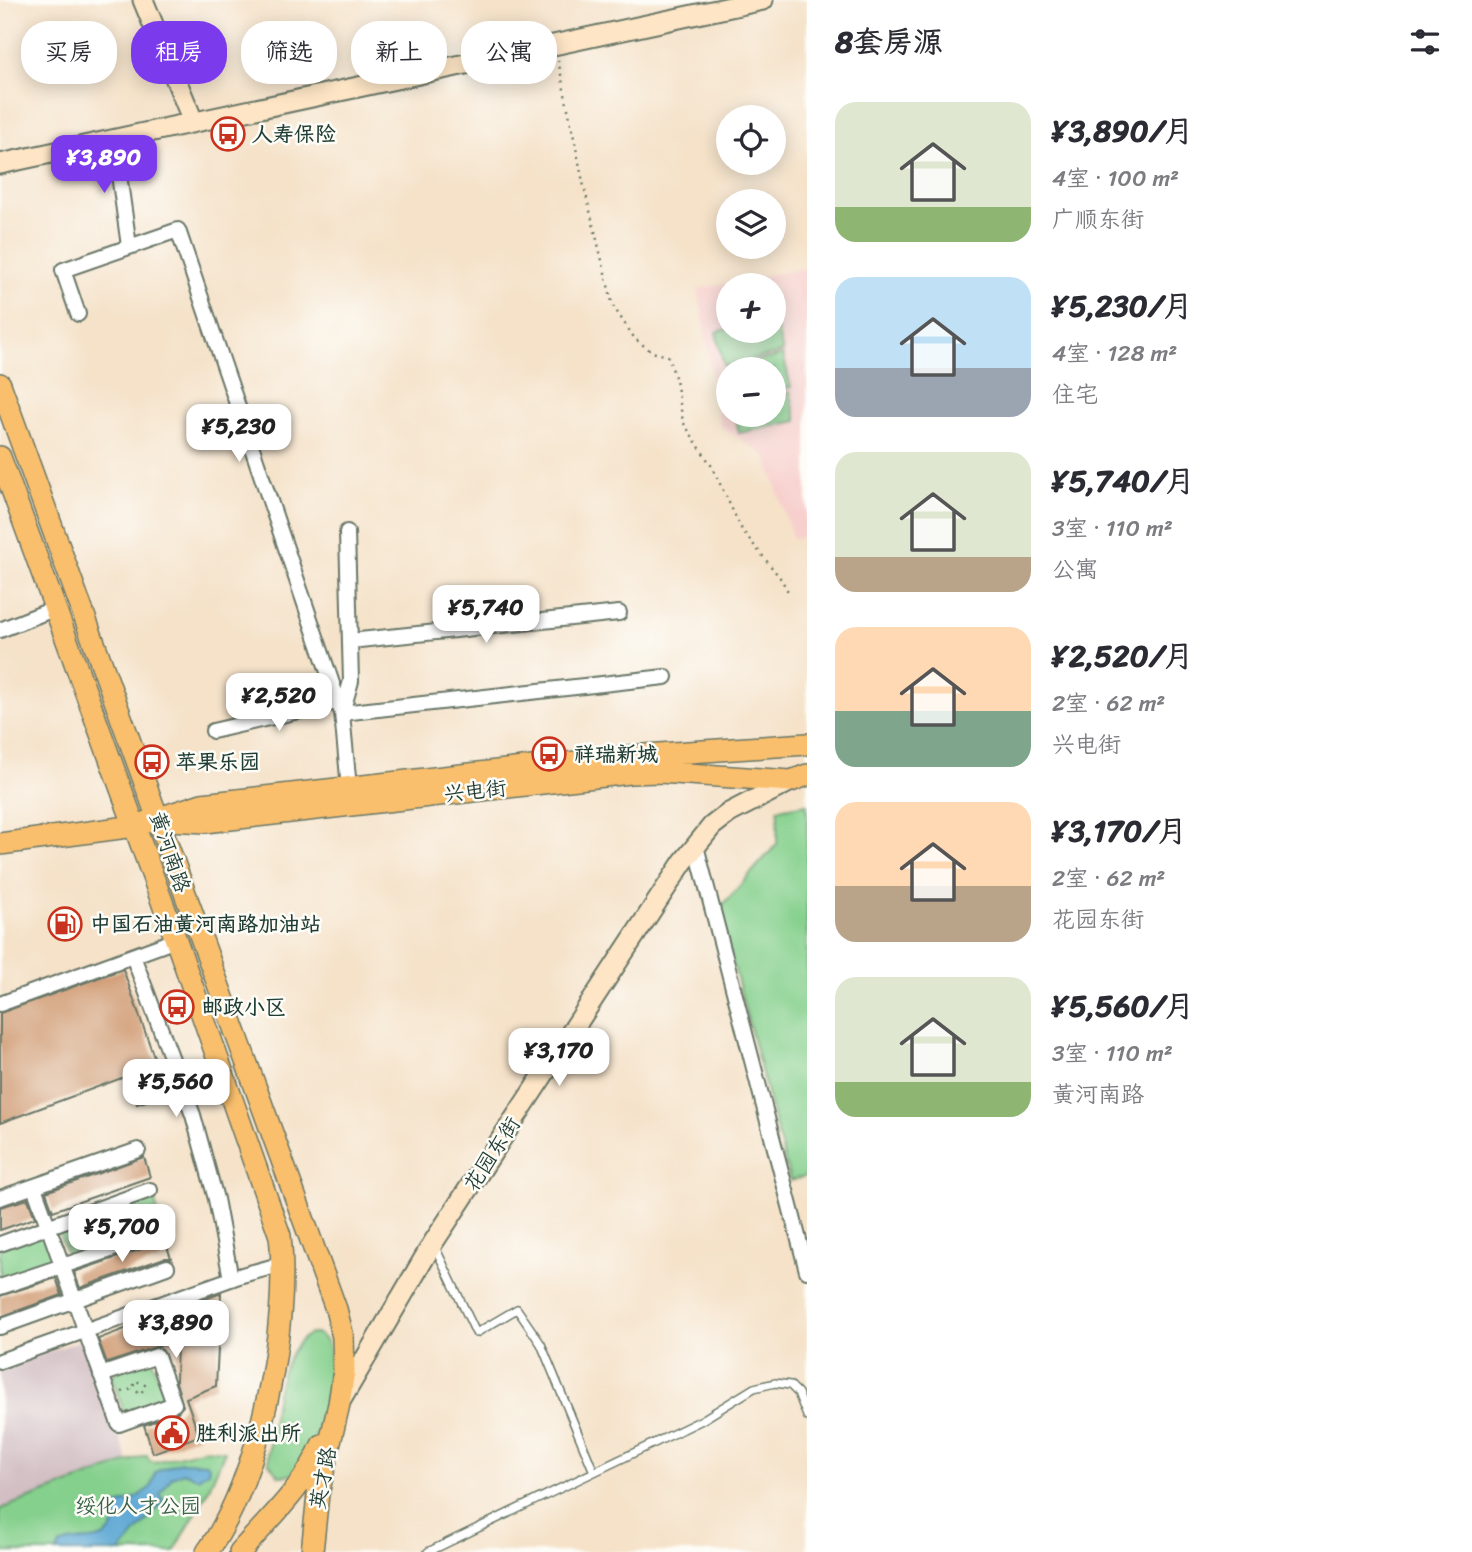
<!DOCTYPE html>
<html lang="zh">
<head>
<meta charset="utf-8">
<style>
	:root { --surface:#fff; --page:#f2f2f3; --text:#2b2b33; --muted:#7c7c81; --accent:#7c3aed }
	body { margin:0; font-family:Sriracha,"LXGW WenKai TC",sans-serif; background:var(--page); color:var(--text); height:100vh; display:flex; flex-direction:column; font-size:26px; white-space:nowrap }
	* { box-sizing:border-box; margin:0 }
	p { font-size:23px; color:var(--muted) }
	.icon { flex:none; width:38px; height:38px; fill:none; stroke:currentColor; stroke-width:2; stroke-linecap:round; stroke-linejoin:round }
	.map { position:relative; flex:1; overflow:hidden }
	.side { display:flex; flex-direction:column; background:var(--surface); width:665px }
	.side>* { flex:none }
	.hud { position:absolute; left:21px; top:21px; width:665px; height:63px; display:flex; gap:14px }
	.buttons { position:absolute; left:716px; top:105px; display:grid; gap:14px }
	.buttons a { display:grid; place-items:center; width:70px; height:70px; border-radius:50%; background:var(--surface); box-shadow:0 4px 18px #0003; font-size:35px }
	.price { position:absolute; translate:-50% -60px; padding:0 16px; border-radius:14px; background:#fff; color:#222; font-size:23px; line-height:46px; filter:drop-shadow(0 2px 4px #0008) }
	.price::after { content:''; position:absolute; left:50%; top:42px; width:21px; height:16px; margin-left:-10px; background:inherit; clip-path:polygon(0 0,100% 0,50% 100%) }
	.price.current { background:var(--accent); color:#fff }
	ul { padding:0; list-style:none }
	li { display:flex; align-items:center; gap:21px; height:175px; padding:0 28px }
	li span { display:grid; place-items:center; flex:none; width:196px; height:140px; border-radius:21px; color:#555 }
	li>.icon { margin-inline-start:auto }
	span .icon { width:84px; height:84px; fill:#fffc; stroke-width:1 }
	li b { font-size:30px }
	h2 { display:flex; justify-content:space-between; align-items:center; height:84px; padding:0 28px; font-size:30px }
	.tag { padding:0 24px; border-radius:28px; background:var(--surface); box-shadow:0 4px 18px #0003; font-size:24px; line-height:63px }
	.tag.current { background:var(--accent); color:#fff }
	main { display:flex; flex:1; min-height:0 }
	.map>svg:first-child { display:block }
	.built { fill:#f7d0cd; fill-rule:evenodd }
	.industrial { fill:#d2bec3 }
	.green { fill:#85d08d; stroke:#528660; stroke-width:2 }
	.water { fill:#5ca7d4; stroke:#3e7284; stroke-width:2 }
	.building { fill:#d29f78 }
	.lines { fill:none; stroke-linecap:round; stroke-linejoin:round }
	.lane-casing { stroke:#6a7768; stroke-width:10 }
	.street-casing { stroke:#6a7768; stroke-width:18 }
	.secondary-casing { stroke:#6a7768; stroke-width:23 }
	.primary-casing { stroke:#6a7768; stroke-width:24 }
	.path { stroke:#6a7768; stroke-width:2.5; stroke-dasharray:2 5; stroke-linecap:butt }
	.lane { stroke:#fff; stroke-width:7 }
	.street { stroke:#fff; stroke-width:14 }
	.secondary { stroke:#fde5c5; stroke-width:19 }
	.primary { stroke:#f9bf6d; stroke-width:21 }
	.labels { text-anchor:middle; stroke-width:5; stroke-linejoin:round; paint-order:stroke }
	.poi-label { font-size:21px; font-weight:bold; fill:#1f3d34; stroke:#fdfcf7; text-anchor:start }
	.street-label { font-size:21px; fill:#1f3d34; stroke:#fdfcf7 }
	.park-label { font-size:21px; fill:#38624a; stroke:#fdfcf7 }
</style>
</head>
<body>
<main>
<div class="map">
<svg width="807" height="1552" viewBox="0 0 807 1552">
	<rect width="100%" height="100%" fill="#fdfcf7"/>
	<filter id="ink" filterUnits="userSpaceOnUse"><feTurbulence type="fractalNoise" baseFrequency=".0143" numOctaves="2"/><feDisplacementMap in="SourceGraphic" scale="14" xChannelSelector="R" yChannelSelector="G"/><feConvolveMatrix kernelMatrix="1 2 1 2 8 2 1 2 1" color-interpolation-filters="sRGB"/></filter>
	<filter id="wash" filterUnits="userSpaceOnUse"><feTurbulence type="fractalNoise" baseFrequency=".00686" numOctaves="4" result="noise"/><feDisplacementMap in="SourceGraphic" scale="28" xChannelSelector="R" yChannelSelector="G"/><feGaussianBlur stdDeviation="1.57" result="paint"/><feColorMatrix in="noise" values="0 0 0 0 0 0 0 0 0 0 0 0 0 0 0 0 0 1.4 0 .05"/><feComposite in="paint" operator="in"/></filter>
	<g filter="url(#wash)">
		<rect width="100%" height="100%" fill="#f5e2c9"/>
		<path class="built" d="M807 268V536L793 539 766 456 720 426 698 289ZM728 285H774V331H728ZM728 369H774V415H728Z"/>
		<path class="industrial" d="M85 1339 128 1461 0 1509V1369Z"/>
		<path class="green" d="M774 318 783 352 724 366 716 332 728 329 774 331Z
			M783 355 791 387 774 391V369H728V386L724 369Z
			M790 392 797 421 739 433 735 415H774V396Z
			M807 804V1176L790 1181 719 909 777 844 778 809Z
			M153 1192 162 1232 70 1263 57 1228Z
			M44 1232 56 1265 0 1284V1248Z
			M309 1334H318C320 1335 325 1340 326 1341 339 1363 315 1457 295 1472 290 1476 285 1476 279 1476L269 1463 268 1455C273 1420 276 1354 309 1334Z
			M152 1359 166 1401 125 1416 111 1374Z
			M204 1449 225 1451 206 1495 174 1552H0V1509L147 1455 149 1460 155 1462Z"/>
		<path class="water" d="M180 1462 206 1463 209 1466 208 1471 198 1478 183 1472 172 1477 160 1494 163 1500 161 1504 120 1552H57L60 1545C76 1536 103 1547 113 1527 116 1521 115 1512 118 1505L134 1499 151 1487 155 1473 159 1470Z"/>
		<g id="blocks">
			<path class="building" d="M123 969 167 1094 137 1104 127 1076 0 1123V1013Z
				M144 1157 150 1177 53 1211 46 1192Z
				M28 1199 35 1218 0 1230V1207Z
				M165 1241 171 1258H164L80 1288 74 1272Z
				M56 1278 62 1295 0 1317V1296Z
				M221 1293 216 1386 186 1398 199 1436 153 1453 144 1425 177 1413 183 1406 176 1382 177 1340 107 1363 98 1339Z"/>
		</g>
	</g>
	<g filter="url(#ink)">
		<use href="#blocks" fill-opacity="0" stroke="#6a7768" stroke-width="2"/>
		<g class="lines">
			<defs>
				<path id="lane" d="M435 1247 476 1333 517 1309 541 1344 594 1472
					M428 1552 702 1420 754 1388 775 1383 790 1385 798 1393 807 1416"/>
				<path id="street" d="M114 139 129 246
					M78 314 63 270 178 230 342 713 349 788
					M347 532 351 681 342 713 665 677
					M0 630 56 608
					M350 641 619 613
					M213 731 337 702
					M696 846 807 1271
					M133 956 193 1115 216 1199 231 1279
					M0 1004 176 940
					M34 1187C62 1266 90 1345 119 1424L174 1404 157 1356 101 1375
					M0 1198 138 1150
					M0 1244 150 1190
					M0 1287 161 1233
					M0 1327 167 1267
					M0 1361 242 1275 283 1264"/>
				<path id="secondary" d="M143 0 193 121
					M0 164 763 0
					M341 1400 433 1243 683 862 712 826 729 813 791 781"/>
				<path id="primary" d="M0 384 336 1309 343 1337 344 1371 339 1404 318 1494 312 1552
					M0 457 176 940 280 1236C290 1324 260 1480 207 1552
					M169 820 205 822 630 773 659 772 791 781 807 775
					M0 844 135 826 202 804 630 756 807 744
					M240 1552C269 1519 305 1486 322 1445"/>
			</defs>
			<use href="#lane" class="lane-casing"/>
			<use href="#street" class="street-casing"/>
			<use href="#secondary" class="secondary-casing"/>
			<use href="#primary" class="primary-casing"/>
			<path class="path" d="M558 60 583 182 613 306 635 339 652 352 668 356 676 380 683 422 711 465 742 530 781 579 790 595
				M122 1392 132 1389 136 1381 145 1385 141 1394 132 1389"/>
			<use href="#lane" class="lane"/>
			<use href="#street" class="street"/>
			<use href="#secondary" class="secondary"/>
			<use href="#primary" class="primary"/>
		</g>
	</g>
	<defs>
		<symbol id="bus-ring" viewBox="-11 -11 22 22"><circle r="9.5" fill="#fdfcf7" stroke="#c8321e" stroke-width="1.5"/><path d="M-5-6H5V4H4V6H2V4H-2V6H-4V4H-5ZM-3.5-4V0h7V-4ZM-3.5 1.2v1.5H-2V1.2ZM2 1.2v1.5H3.5V1.2Z" fill="#c8321e"/></symbol>
		<symbol id="fuel-ring" viewBox="-11 -11 22 22"><circle r="9.5" fill="#fdfcf7" stroke="#c8321e" stroke-width="1.5"/><path d="M-5.5-6h7V0h2V4h1.3V-2.5L3-4.5l.8-.8L6-3V5H2.5V1h-1V6h-7ZM-4.2-4.7v3.2H.2V-4.7Z" fill="#c8321e"/></symbol>
		<symbol id="civic-ring" viewBox="-11 -11 22 22"><circle r="9.5" fill="#fdfcf7" stroke="#c8321e" stroke-width="1.5"/><path d="M-.6-6.5H3V-4.5H.6V-3L4-1V1h2V6H-6V1h2V-1L-.6-3ZM-1.2 2.5V6h2.4V2.5Z" fill="#c8321e"/></symbol>
	</defs>
	<g fill-rule="evenodd">
		<use href="#bus-ring" x="209" y="115" width="38" height="38"/>
		<use href="#bus-ring" x="530" y="735" width="38" height="38"/>
		<use href="#bus-ring" x="133" y="743" width="38" height="38"/>
		<use href="#fuel-ring" x="46" y="905" width="38" height="38"/>
		<use href="#bus-ring" x="158" y="988" width="38" height="38"/>
		<use href="#civic-ring" x="153" y="1414" width="38" height="38"/>
	</g>
	<g class="labels">
		<g class="poi-label">
			<text x="252" y="141">人寿保险</text>
			<text x="574" y="761">祥瑞新城</text>
			<text x="176" y="769">苹果乐园</text>
			<text x="90" y="931">中国石油黄河南路加油站</text>
			<text x="202" y="1014">邮政小区</text>
			<text x="196" y="1440">胜利派出所</text>
		</g>
		<g class="street-label">
			<text transform="translate(475 791) rotate(-6)" y="7">兴电街</text>
			<text transform="translate(170 852) rotate(71)" y="7">黄河南路</text>
			<text transform="translate(492 1154) rotate(-57)" y="7">花园东街</text>
			<text transform="translate(323 1478) rotate(-79)" y="7">英才路</text>
		</g>
		<g class="park-label">
			<text x="138" y="1513">绥化人才公园</text>
		</g>
	</g>
</svg>
<div class="buttons">
<a><svg class="icon" aria-label="locate" viewBox="0 0 24 24"><circle cx="12" cy="12" r="6"/><path d="M12 2v4M12 18v4M2 12h4M18 12h4"/></svg></a>
<a><svg class="icon" aria-label="layers" viewBox="0 0 24 24"><path d="M12 4l9 5-9 5-9-5zM3 14l9 5 9-5"/></svg></a>
<a>+</a>
<a>−</a>
</div>
<b class="price current" style="left:104px;top:195px">¥3,890</b>
<b class="price" style="left:239px;top:464px">¥5,230</b>
<b class="price" style="left:486px;top:645px">¥5,740</b>
<b class="price" style="left:279px;top:733px">¥2,520</b>
<b class="price" style="left:559px;top:1088px">¥3,170</b>
<b class="price" style="left:176px;top:1119px">¥5,560</b>
<b class="price" style="left:122px;top:1264px">¥5,700</b>
<b class="price" style="left:176px;top:1360px">¥3,890</b>
<div class="hud">
<a class="tag">买房</a>
<a class="tag current">租房</a>
<a class="tag">筛选</a>
<a class="tag">新上</a>
<a class="tag">公寓</a>
</div>
</div>
<section class="side">
<h2>8套房源<svg class="icon" aria-label="filters" viewBox="0 0 24 24"><path d="M4 7h16M4 17h16"/><circle cx="9" cy="7" r="2"/><circle cx="15" cy="17" r="2"/></svg></h2>
<ul>
<li><span style="background:linear-gradient(#dfe7d0 75%,#8fb573 0)"><svg class="icon" aria-label="home" viewBox="0 0 24 24"><path d="M3 11l9-7 9 7M6 9v11h12V9"/></svg></span><div><b>¥3,890/月</b><p>4室 · 100 m²</p><p>广顺东街</p></div></li>
<li><span style="background:linear-gradient(#bfe0f5 65%,#9aa5b1 0)"><svg class="icon" aria-label="home" viewBox="0 0 24 24"><path d="M3 11l9-7 9 7M6 9v11h12V9"/></svg></span><div><b>¥5,230/月</b><p>4室 · 128 m²</p><p>住宅</p></div></li>
<li><span style="background:linear-gradient(#dfe7d0 75%,#b9a48a 0)"><svg class="icon" aria-label="home" viewBox="0 0 24 24"><path d="M3 11l9-7 9 7M6 9v11h12V9"/></svg></span><div><b>¥5,740/月</b><p>3室 · 110 m²</p><p>公寓</p></div></li>
<li><span style="background:linear-gradient(#ffd9b3 60%,#7fa58c 0)"><svg class="icon" aria-label="home" viewBox="0 0 24 24"><path d="M3 11l9-7 9 7M6 9v11h12V9"/></svg></span><div><b>¥2,520/月</b><p>2室 · 62 m²</p><p>兴电街</p></div></li>
<li><span style="background:linear-gradient(#ffd9b3 60%,#b9a48a 0)"><svg class="icon" aria-label="home" viewBox="0 0 24 24"><path d="M3 11l9-7 9 7M6 9v11h12V9"/></svg></span><div><b>¥3,170/月</b><p>2室 · 62 m²</p><p>花园东街</p></div></li>
<li><span style="background:linear-gradient(#dfe7d0 75%,#8fb573 0)"><svg class="icon" aria-label="home" viewBox="0 0 24 24"><path d="M3 11l9-7 9 7M6 9v11h12V9"/></svg></span><div><b>¥5,560/月</b><p>3室 · 110 m²</p><p>黄河南路</p></div></li>
</ul>
</section>
</main>
</body>
</html>
